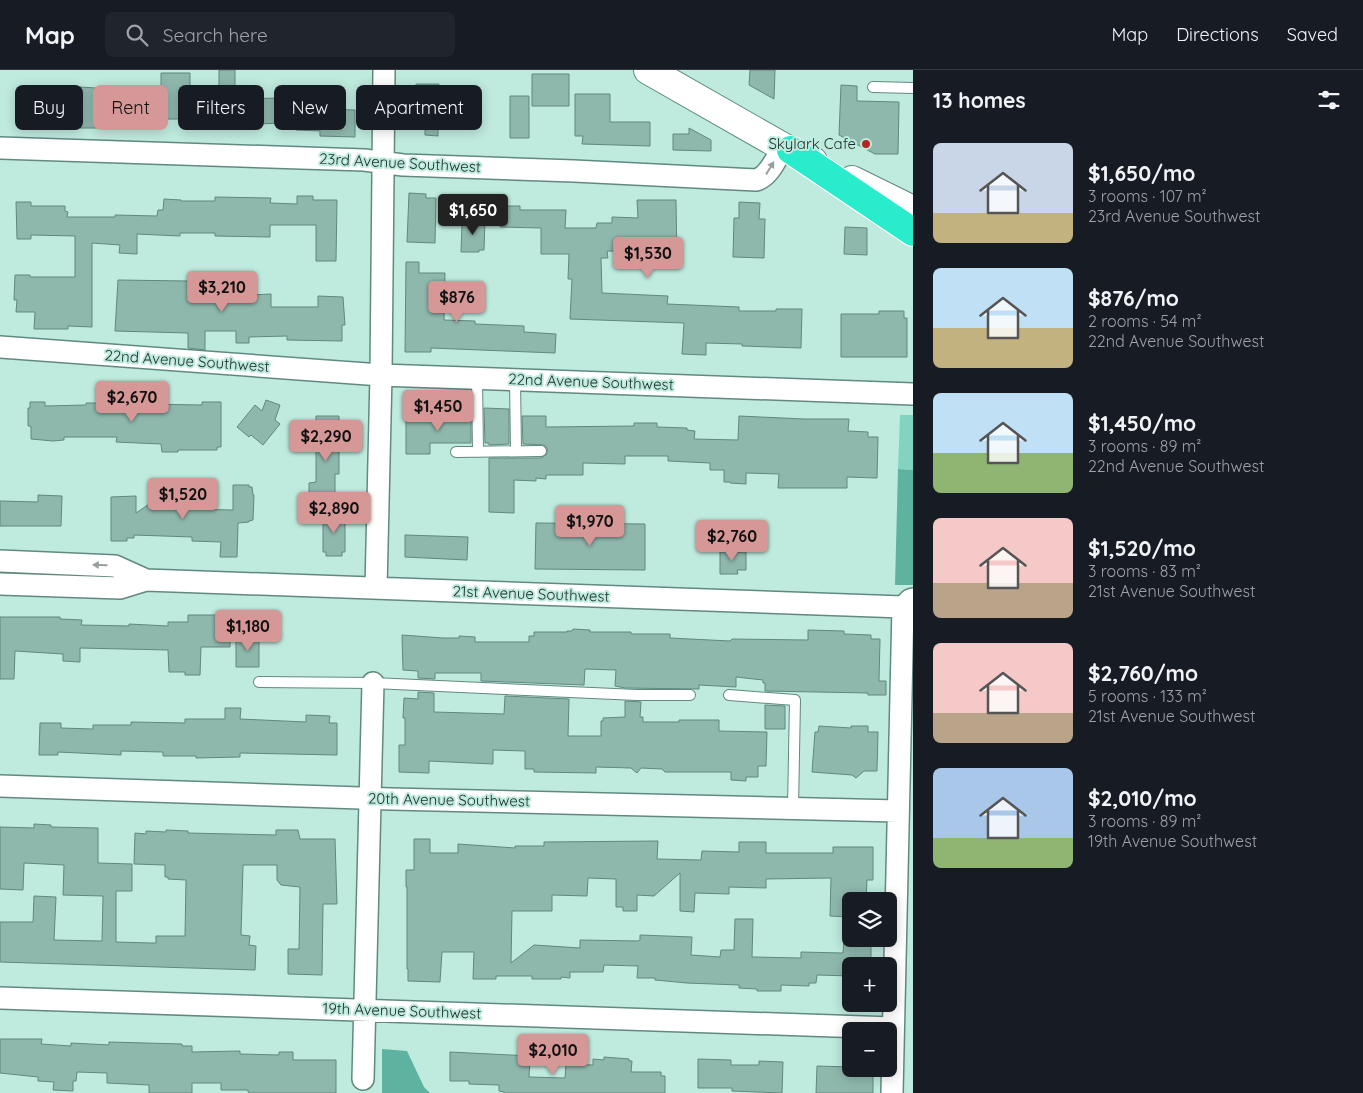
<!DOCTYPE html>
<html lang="en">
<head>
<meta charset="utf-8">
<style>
	:root { --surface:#171b24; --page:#20242c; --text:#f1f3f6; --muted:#9ea1a6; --line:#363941; --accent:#d69797 }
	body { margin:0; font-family:Quicksand,sans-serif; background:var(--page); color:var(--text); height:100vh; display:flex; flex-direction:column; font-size:19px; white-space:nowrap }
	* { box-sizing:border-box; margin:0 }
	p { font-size:16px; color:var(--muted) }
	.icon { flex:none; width:28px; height:28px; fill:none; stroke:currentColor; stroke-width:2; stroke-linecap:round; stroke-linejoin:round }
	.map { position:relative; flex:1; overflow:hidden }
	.panel { display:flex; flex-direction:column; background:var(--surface); width:450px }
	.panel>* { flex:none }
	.guide { position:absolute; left:15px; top:15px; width:475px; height:45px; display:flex; gap:10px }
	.fabs { position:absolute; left:842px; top:822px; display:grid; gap:10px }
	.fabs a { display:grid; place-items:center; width:55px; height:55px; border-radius:8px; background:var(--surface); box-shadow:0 2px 12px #0003; font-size:25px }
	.price { position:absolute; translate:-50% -42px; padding:0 11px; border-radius:5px; background:var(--accent); color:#111; font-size:16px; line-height:32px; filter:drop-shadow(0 1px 2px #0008) }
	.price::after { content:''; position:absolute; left:50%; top:30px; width:15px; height:11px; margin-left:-8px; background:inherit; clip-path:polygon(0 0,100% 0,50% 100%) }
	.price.current { background:#222; color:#fff }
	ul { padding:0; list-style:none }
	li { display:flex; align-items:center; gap:15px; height:125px; padding:0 20px }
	li span { display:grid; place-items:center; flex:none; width:140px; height:100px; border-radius:8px; color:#555 }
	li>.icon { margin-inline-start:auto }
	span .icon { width:60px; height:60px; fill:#fffc; stroke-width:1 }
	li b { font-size:21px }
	h2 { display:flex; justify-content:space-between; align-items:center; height:60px; padding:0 20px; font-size:21px }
	.pill { padding:0 18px; border-radius:8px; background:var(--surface); box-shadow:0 2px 12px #0003; font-size:18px; line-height:45px }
	.pill.current { background:var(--accent); color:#111 }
	header { display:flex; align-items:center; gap:30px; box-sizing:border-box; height:70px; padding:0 25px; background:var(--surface); border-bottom:1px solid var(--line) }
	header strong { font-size:24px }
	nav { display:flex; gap:28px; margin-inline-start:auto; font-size:18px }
	.search { width:350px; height:45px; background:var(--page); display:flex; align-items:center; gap:12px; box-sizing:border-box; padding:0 18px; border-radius:8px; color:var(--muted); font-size:19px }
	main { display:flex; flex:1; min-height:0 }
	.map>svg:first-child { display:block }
	.green { fill:#82d3c0 }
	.forest { fill:#5eb3a0 }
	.building { fill:#8fb8ad; stroke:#60887e }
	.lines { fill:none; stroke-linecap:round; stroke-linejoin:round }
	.service-casing { stroke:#628980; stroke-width:12 }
	.minor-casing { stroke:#628980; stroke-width:24 }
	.secondary-casing { stroke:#628980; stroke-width:30 }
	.motorway-casing { stroke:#fff; stroke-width:30 }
	.service { stroke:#fff; stroke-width:10 }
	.minor { stroke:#fff; stroke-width:21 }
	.secondary { stroke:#fff; stroke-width:28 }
	.motorway { stroke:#28eccc; stroke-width:28 }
	.oneway { fill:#98a09e }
	.poi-dot { fill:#b52622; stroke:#bfeade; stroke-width:2 }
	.labels { text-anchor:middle; stroke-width:4; stroke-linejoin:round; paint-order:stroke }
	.poi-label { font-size:15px; fill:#1a2b27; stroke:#bfeade; text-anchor:end }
	.street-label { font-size:15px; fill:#1a2b27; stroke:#bfeade }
</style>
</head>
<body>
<header>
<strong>Map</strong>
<div class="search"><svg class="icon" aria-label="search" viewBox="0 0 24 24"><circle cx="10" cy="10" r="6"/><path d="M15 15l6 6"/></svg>Search here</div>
<nav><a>Map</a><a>Directions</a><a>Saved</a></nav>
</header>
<main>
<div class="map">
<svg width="913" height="1023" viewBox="0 0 913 1023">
	<rect width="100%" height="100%" fill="#bfeade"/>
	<path class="green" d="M900 345H913V400L898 399Z"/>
	<path class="forest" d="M898 399 913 400V515H895Z
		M382 979 407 981 424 1017 430 1023H382Z"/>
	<path class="building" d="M219 0H235V26H244V29L311 27V39L355 40V67L320 66V61L296 60V56H286V53L253 54V57L203 58 202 49H154L153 57H140V58H80L79 40H57V23H78L80 22V17L161 22V3H190V18H219Z
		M750 0H775L774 29 749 15Z
		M532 4H569V36H532Z
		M416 14H439V27H479V41H474V57L438 56V66L425 65V59H411V32H407V17H416Z
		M841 15 857 16V31L899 32 898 84H875L839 65Z
		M575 24H610V52H650V76L582 74 583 66H575Z
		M510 26H529V68H510Z
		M689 58 711 70V81L673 80V64H689Z
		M409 123 426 124V128H436L435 173 407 172Z
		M297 126H313V130H337L336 191H316V155H270V167L215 166V163H180V166L137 164V184L119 183 120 175 92 173V257L68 256V259H34L35 242H16L17 230H14L15 205H30V207H75V166L31 165V169H17L16 132H31V136H65V141L68 142 67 147H115V145L157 146 158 140H163L164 129 181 130V131H215V127L271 128 270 133 297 134Z
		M637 130H676L677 188 653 189V182L607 181 608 188H601L602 223 668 226 667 234 739 237V241H776V239H802L801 278 742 276V274L706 273V285L682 284 684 253 570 249 572 209H568L569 184H541V158L500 157 501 136H520V140H566L565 158H596L597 153H612V147L638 148Z
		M739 132 760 133 759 149H765L764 188 733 187 734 148H739Z
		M468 150H485L484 180H479V182H461L462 155H468Z
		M845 157 867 158V185L844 184Z
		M406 192H419V203H445L444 250 475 251V254L524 256V262L556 264 555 283 431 278V282H405Z
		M233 207H250V225L271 224V237H318V226L343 227 345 255H342V271L287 270V266L249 267V273H236V261H205V280L188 278V263L115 261 118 210 188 211V219H233Z
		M879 241H904V248H907V287H841V244H879Z
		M118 327 144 328 143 334 202 335V332H221V377H217V380H178V382H162L161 374 116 372 117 367H64V370L53 371 31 369V356H28V338H30V332H45V336L86 335V333H118Z
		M266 330 280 335 275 350 280 354 263 375 251 365 249 367 237 357 255 335 262 341Z
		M457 338H471V373H430V384H406V349L447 350V343H456Z
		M484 338 509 339V374L489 375V373H485Z
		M316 346H339V404H335V436H309V413L316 412Z
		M522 346H546V357L634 356V353H657V357L687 358V360L695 361 694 369 738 370 739 346 804 349H849L848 361 868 362V367H878L877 408 847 407V418H778L779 404 746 403V414L730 413V412H724V400H710V393L668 391V386H625V394L583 393V405H546V409L536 408V411L514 410V443L489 442V388H541L547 384V378L544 375 523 374Z
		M233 415H249V417H252L253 425H254L253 450 249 451V452L238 453 237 487H220L221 472 192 471V467L134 465V468H127V471H111V427L136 426V443L158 428H176V435H179V439L233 440Z
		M38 425 62 426 61 456H0V431L38 432Z
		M323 444H345V482H342V486H326V482H323Z
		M536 453 645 454V500L535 499Z
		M405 465 468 467 467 490 405 487Z
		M720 482H746V500H737L738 504H720Z
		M188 545H218V550H230V577H201L200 605H185V602H169L168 580 80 578V592L63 591V584L15 581 14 609H0V547H60V549L82 550 81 555 129 556V554L168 556V552H188Z
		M573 559 590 560V562H631V564H670V568L730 571 732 569 808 570V560L844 561V564L871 565V569H880L879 611H886V625H868V623L765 621V613H763V610L736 607V617L699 615V619L625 618 615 616 616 600 585 599 584 615 481 611V603H435V609L418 608V601L403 600 402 565 443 568H459V566L475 567V572H529V566H534V562H567V561H572Z
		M236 568H259V597H236Z
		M418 622 434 623V642L504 644 505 626 569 629 568 666H601V651H603V648L625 647V631L641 632 640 647H643V652H679V650H719V661L767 662 766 696H758V707H746V711L731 710V702H665L662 699 641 698 637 703 631 698 596 697V703L534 702V699H525V681L493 680V694L429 691V703L399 702V675H405V648H403L404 628 418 629Z
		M765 635 785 636V659H765Z
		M225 638H241L240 649 306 652V645L330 646 329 653H337V685L240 683V687L196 688V686H163V682L121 681V685L58 682V685H39L40 653H61V658L93 659V655H131V652L185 653V649H225Z
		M819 656 851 658V656H868V662H878L877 701H864L856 708 852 705 812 702 815 662H818Z
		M34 754 51 755V757L98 758V793L132 794V821H116V872L151 873H156V866H185L186 810 168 809V807H165V795L134 794 135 763 146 764V761L166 762V760L188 761V763L276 765V760H298L300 769H335L337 834H323L322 905 288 904V879H299L300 817 281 815 277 810V795H243L241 865 250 866 249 875 256 876 255 900 0 892V852H33L34 826 56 827 54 870 102 871 103 826 63 825 64 795 24 793 23 820 0 819V757L34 758Z
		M414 769H430V783H458V774L515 778V776H544V772L658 771 657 789 701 790 702 781 739 782V772H766V783H833V777H873V810H867L866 831H851V847L830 846 831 808 766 809V818L729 817V824L695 823 694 842 680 841V803L654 826 637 825V841H623V837H616V809L588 808 587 826 552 825V841H512L511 893 534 875 580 878V870L638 871 640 870V865L692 867 691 885 720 887 721 880H734L735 849H753L752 887 801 888V882L843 883 844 870 871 871V896H851V906L817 905 816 913H809V916L781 915V921H757V919L739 918V915L687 913 655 910V908H637L638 896 604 895 603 902H570V908L561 907V909H532V906H496V909H473L474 882H442L440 912 408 911V899H407V817H406V800H414Z
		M0 969H42L41 974 71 976V973L109 975V972L182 974V976H192V982L240 981V984L279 985V982H293V990H336V1023H250L248 1022V1020H221V1013H192V1023H149V1015L107 1013V1003L77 1002 76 1011H73V1021L53 1020 54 1012 38 1011V1007L0 1003Z
		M450 982 530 986 529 1007 565 1008 566 994 593 995V989L604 990V987L629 989V991H632L631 1002H661V1006H665V1023H504V1022L499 1021V1015L469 1014V1011H450Z
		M698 989 731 990V995H759V991L783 992 782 1023 732 1021V1018H698Z
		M817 996 851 997V999H869V1001H873V1023H816Z"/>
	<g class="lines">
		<defs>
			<path id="service" d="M873 17 913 18
				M477 308 478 382
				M515 310 516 381
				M456 382 541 381
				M259 612 373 613 637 625H690
				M729 625 795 630 793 738"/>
			<path id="minor" d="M0 78 364 90 403 95 574 101 756 110C769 107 777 87 783 77
				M0 277 381 305 913 324
				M0 491 115 496 146 510
				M0 514 120 518 146 510 903 537 910 530 913 529
				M376 518 381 305 384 0
				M0 716 391 729 898 741
				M0 928 893 958
				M363 1009 373 613
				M892 1023 903 537"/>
			<path id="secondary" d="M648 0 783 77 813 91
				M852 110 913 140"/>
			<path id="motorway" d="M791 80 913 162"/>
		</defs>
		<use href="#service" class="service-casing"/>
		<use href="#minor" class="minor-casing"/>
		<use href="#secondary" class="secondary-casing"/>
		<use href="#motorway" class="motorway-casing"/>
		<use href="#service" class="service"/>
		<use href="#minor" class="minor"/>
		<use href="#secondary" class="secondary"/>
		<use href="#motorway" class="motorway"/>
	</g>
	<defs><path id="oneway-solid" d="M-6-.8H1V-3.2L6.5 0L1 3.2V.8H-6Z" transform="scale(1.25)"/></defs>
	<g class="oneway">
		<use href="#oneway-solid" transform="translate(770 98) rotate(-58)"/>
		<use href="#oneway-solid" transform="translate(100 495) rotate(-178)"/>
	</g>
	<circle class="poi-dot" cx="866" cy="74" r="5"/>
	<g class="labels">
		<g class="poi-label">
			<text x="856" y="79">Skylark Cafe</text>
		</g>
		<g class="street-label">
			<text transform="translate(400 93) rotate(3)" y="5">23rd Avenue Southwest</text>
			<text transform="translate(187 291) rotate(4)" y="5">22nd Avenue Southwest</text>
			<text transform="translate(591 312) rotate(2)" y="5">22nd Avenue Southwest</text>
			<text transform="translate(531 524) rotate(2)" y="5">21st Avenue Southwest</text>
			<text transform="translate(449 730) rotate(1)" y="5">20th Avenue Southwest</text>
			<text transform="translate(402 941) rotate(2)" y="5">19th Avenue Southwest</text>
		</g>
	</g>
</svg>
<div class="fabs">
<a><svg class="icon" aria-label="layers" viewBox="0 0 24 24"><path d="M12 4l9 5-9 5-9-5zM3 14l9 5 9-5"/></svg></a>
<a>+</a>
<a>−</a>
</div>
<b class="price current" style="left:473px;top:166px">$1,650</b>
<b class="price" style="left:648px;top:209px">$1,530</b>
<b class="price" style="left:222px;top:243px">$3,210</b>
<b class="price" style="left:457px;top:253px">$876</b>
<b class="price" style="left:132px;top:353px">$2,670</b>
<b class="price" style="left:438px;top:362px">$1,450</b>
<b class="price" style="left:326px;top:392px">$2,290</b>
<b class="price" style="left:183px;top:450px">$1,520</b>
<b class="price" style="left:334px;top:464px">$2,890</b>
<b class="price" style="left:590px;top:477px">$1,970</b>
<b class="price" style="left:732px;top:492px">$2,760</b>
<b class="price" style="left:248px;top:582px">$1,180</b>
<b class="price" style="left:553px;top:1006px">$2,010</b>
<div class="guide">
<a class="pill">Buy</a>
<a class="pill current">Rent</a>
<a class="pill">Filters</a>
<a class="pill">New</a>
<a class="pill">Apartment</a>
</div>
</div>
<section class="panel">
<h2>13 homes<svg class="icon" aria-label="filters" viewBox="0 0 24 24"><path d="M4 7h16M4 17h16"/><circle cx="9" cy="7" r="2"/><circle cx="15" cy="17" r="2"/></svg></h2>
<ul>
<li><span style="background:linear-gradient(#c9d6e8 70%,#c2b280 0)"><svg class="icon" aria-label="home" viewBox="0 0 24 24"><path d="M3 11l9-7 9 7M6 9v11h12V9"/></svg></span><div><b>$1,650/mo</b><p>3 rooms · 107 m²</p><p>23rd Avenue Southwest</p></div></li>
<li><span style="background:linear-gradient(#bfe0f5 60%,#c2b280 0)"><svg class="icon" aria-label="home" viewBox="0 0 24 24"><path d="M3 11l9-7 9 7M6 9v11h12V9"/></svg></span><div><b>$876/mo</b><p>2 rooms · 54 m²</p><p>22nd Avenue Southwest</p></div></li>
<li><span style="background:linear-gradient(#bfe0f5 60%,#8fb573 0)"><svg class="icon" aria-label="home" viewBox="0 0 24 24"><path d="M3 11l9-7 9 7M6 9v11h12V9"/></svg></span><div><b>$1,450/mo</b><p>3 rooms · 89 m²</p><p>22nd Avenue Southwest</p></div></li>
<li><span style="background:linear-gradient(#f6c9c9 65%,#b9a48a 0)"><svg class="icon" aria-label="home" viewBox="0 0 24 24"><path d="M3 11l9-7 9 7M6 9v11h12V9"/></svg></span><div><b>$1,520/mo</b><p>3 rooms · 83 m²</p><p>21st Avenue Southwest</p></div></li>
<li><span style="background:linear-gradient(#f6c9c9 70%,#b9a48a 0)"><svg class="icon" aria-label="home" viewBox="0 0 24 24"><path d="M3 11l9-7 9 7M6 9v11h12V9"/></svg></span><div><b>$2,760/mo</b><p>5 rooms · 133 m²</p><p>21st Avenue Southwest</p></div></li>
<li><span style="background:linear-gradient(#a9c7e8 70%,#8fb573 0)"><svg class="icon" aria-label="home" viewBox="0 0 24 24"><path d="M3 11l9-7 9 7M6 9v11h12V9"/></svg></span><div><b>$2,010/mo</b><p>3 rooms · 89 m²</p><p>19th Avenue Southwest</p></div></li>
</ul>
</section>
</main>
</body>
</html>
